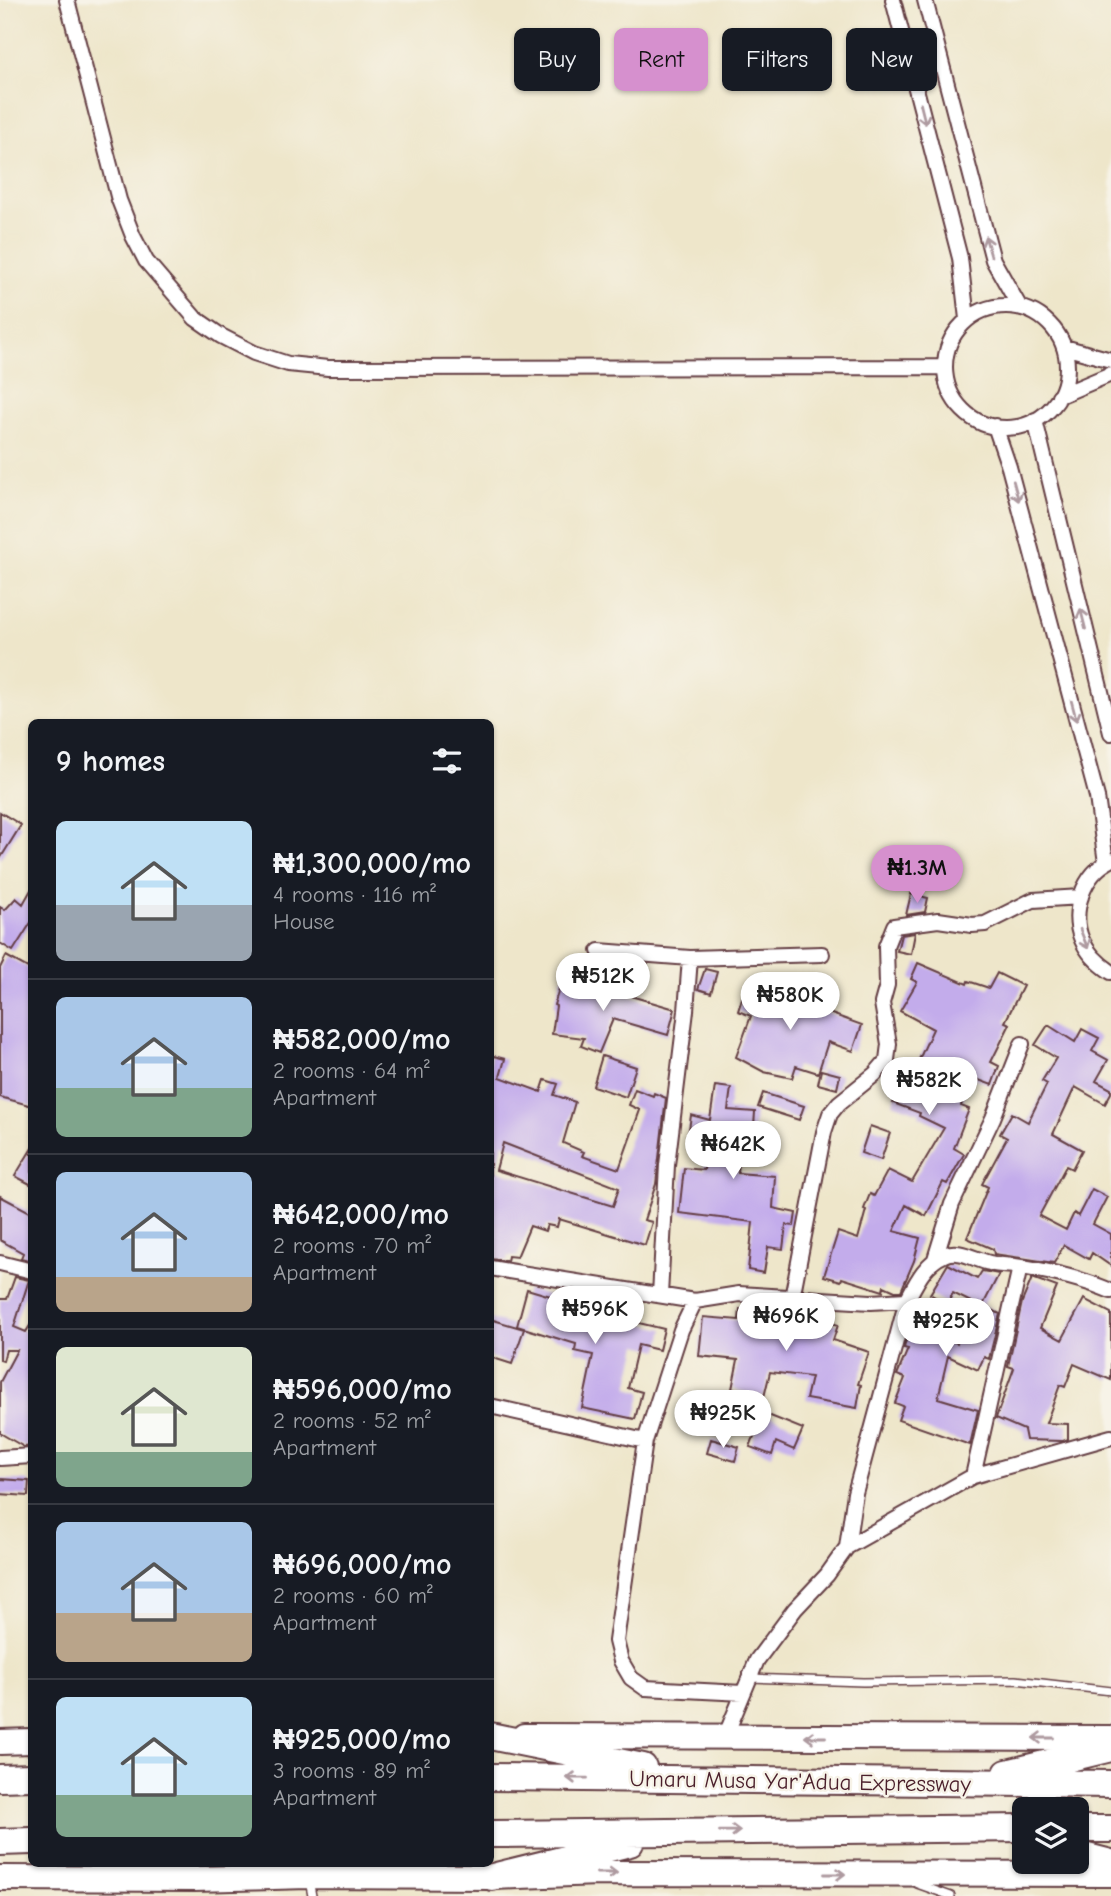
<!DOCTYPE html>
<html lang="en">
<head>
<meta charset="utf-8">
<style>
	:root { --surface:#171b24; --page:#20242c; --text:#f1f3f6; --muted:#9ea1a6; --line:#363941; --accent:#d690ce }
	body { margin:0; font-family:"Comic Neue",sans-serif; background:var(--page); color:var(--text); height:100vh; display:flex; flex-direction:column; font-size:26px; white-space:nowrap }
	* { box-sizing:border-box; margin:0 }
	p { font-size:23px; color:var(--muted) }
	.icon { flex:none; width:38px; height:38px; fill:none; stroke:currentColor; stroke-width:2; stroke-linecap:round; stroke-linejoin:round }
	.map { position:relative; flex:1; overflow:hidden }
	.panel { position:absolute; left:28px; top:719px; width:466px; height:1148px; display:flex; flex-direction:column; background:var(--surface); border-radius:10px; box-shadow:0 2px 5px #0004 }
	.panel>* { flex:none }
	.guide { position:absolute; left:514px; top:28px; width:490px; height:63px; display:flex; gap:14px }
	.tools { position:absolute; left:1012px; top:1797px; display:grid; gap:14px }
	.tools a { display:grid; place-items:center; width:77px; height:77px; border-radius:10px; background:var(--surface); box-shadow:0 2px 5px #0004; font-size:35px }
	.price { position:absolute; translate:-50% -60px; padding:0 16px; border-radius:24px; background:#fff; color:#222; font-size:23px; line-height:46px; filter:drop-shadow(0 2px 4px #0008) }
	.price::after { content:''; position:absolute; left:50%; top:42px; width:21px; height:16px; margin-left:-10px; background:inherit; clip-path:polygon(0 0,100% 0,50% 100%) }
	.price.on { background:var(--accent); color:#111 }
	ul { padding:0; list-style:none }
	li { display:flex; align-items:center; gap:21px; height:175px; padding:0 28px }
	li+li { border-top:2px solid var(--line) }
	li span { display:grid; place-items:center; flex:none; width:196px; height:140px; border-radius:10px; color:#555 }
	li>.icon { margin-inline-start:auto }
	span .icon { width:84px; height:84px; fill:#fffc; stroke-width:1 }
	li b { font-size:30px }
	h2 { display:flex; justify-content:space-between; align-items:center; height:84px; padding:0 28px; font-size:30px }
	.pill { padding:0 24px; border-radius:10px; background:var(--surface); box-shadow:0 2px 5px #0004; font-size:24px; line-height:63px }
	.pill.on { background:var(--accent); color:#111 }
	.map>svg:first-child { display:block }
	.building { fill:#c3aceb; fill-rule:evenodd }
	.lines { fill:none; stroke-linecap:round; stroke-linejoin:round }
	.service-casing { stroke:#633d43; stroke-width:10 }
	.minor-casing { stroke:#633d43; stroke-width:18 }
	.trunk-casing { stroke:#633d43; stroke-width:28 }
	.motorway-casing { stroke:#633d43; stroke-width:30 }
	.service { stroke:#fff; stroke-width:7 }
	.minor { stroke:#fff; stroke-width:14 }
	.trunk { stroke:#fff; stroke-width:24 }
	.motorway { stroke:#fff; stroke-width:26 }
	.oneway { stroke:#ae9aa0 }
	.labels { text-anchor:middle; stroke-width:5; stroke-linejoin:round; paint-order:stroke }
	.street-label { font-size:23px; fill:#4a1f2b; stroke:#f7f3e8 }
</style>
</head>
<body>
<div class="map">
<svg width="1111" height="1896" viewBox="0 0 1111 1896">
	<rect width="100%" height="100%" fill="#f7f3e8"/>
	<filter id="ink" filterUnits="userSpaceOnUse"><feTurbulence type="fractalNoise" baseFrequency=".0143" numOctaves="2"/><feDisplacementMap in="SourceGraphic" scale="14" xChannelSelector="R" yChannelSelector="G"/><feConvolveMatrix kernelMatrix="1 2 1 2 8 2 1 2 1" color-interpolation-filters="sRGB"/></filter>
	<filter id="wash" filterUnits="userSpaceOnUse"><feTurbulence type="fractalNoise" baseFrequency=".00686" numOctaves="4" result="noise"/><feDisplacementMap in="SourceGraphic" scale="28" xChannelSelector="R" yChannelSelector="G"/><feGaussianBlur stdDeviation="1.57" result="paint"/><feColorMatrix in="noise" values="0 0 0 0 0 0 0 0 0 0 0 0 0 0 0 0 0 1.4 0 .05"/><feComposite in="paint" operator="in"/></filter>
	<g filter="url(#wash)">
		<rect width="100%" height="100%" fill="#eee6ca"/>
		<g id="blocks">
			<path class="building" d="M0 812 21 825 0 859Z
				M32 888V921L13 951 0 943V907L5 910 16 898 23 904Z
				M911 894 928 898 925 912 906 915Z
				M915 933 911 954 897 951 901 935Z
				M6 956 32 970V1106L0 1097V968Z
				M918 963 967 984 968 981 989 988 997 973 1023 986 1005 1022 1010 1024 991 1062 999 1066 992 1085 971 1077 961 1106 969 1109 954 1148 964 1154 947 1184 943 1182 926 1216 906 1205 894 1231 920 1238 914 1261 901 1291H895L884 1286 883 1291 842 1278 841 1281 824 1276 838 1232 858 1239 866 1210 864 1209 870 1194 874 1196 888 1170 912 1182 944 1128 919 1116 920 1113 893 1103 904 1072 912 1075 933 1029 900 1011 917 982 911 979Z
				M705 969 717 972 711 993 698 989Z
				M563 976 616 994 617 992 675 1009 668 1035 613 1019 599 1053 581 1046 584 1038 552 1034 556 1006 554 1005Z
				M786 984 808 989 804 1004 862 1025 853 1051 828 1042 818 1073 796 1066 792 1078 764 1072 736 1057 751 1016 738 1011 746 986 782 999Z
				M1048 1025 1075 1042 1082 1029 1099 1038 1092 1051 1108 1060 1096 1081 1111 1089V1093L1105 1104 1075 1087 1053 1134 1082 1150 1072 1169 1066 1166 1039 1216 1066 1230 1074 1213 1078 1216 1092 1189 1107 1197 1093 1224 1111 1234V1266L1092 1253 1089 1259 1064 1245 1054 1263 994 1254 993 1249 967 1238 988 1187 982 1184 1007 1138 1000 1134 1012 1113 1028 1122 1047 1084 1042 1081 1056 1058 1035 1045Z
				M490 1055 505 1059 500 1077 541 1092 545 1080 558 1084 554 1095 575 1102 563 1143 584 1152 582 1156 619 1169 640 1110 629 1105 635 1089 653 1096 654 1093 666 1098 656 1184 644 1220 652 1222 645 1245 559 1219 557 1227 547 1225 545 1231 530 1226 517 1257 508 1256 507 1261 490 1259ZM503 1143 619 1188 613 1206 496 1170Z
				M602 1056 636 1067 626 1097 593 1086Z
				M821 1070 840 1075 837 1089 818 1084Z
				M715 1086 731 1088 728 1110 755 1112 753 1141 741 1140 738 1173 775 1176 773 1208 796 1213 794 1226 786 1225 783 1249 768 1247 764 1273 748 1270 753 1222 679 1213 684 1168 704 1170 707 1141 688 1137 691 1115 710 1120Z
				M763 1093 804 1106 799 1120 758 1107Z
				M870 1126 890 1133 881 1160 861 1153Z
				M32 1148V1185L15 1176Z
				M0 1196 32 1213V1261L21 1258 23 1253 0 1240Z
				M948 1264 977 1279 982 1271 999 1274 983 1305 1000 1314 989 1359 984 1357 978 1370 948 1356 938 1398 978 1410 970 1445 898 1420 903 1406 895 1403 905 1378 897 1375 908 1349 904 1348 912 1317 930 1325 928 1330 957 1343 977 1305 953 1293 947 1304 930 1294Z
				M15 1277 29 1280 14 1327 26 1332 32 1322V1446L24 1447 0 1433V1382L17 1350H6L3 1361 0 1360V1299H7Z
				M1032 1278 1057 1287 1040 1328 1062 1340 1084 1299 1111 1313V1380L1074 1364 1065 1387 1060 1385 1046 1423 1068 1424V1439L1063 1441 1026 1440 1024 1430 996 1418 1014 1368 1008 1366 1022 1302Z
				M527 1289 584 1306 585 1302 624 1310 622 1319 664 1329 659 1350 638 1345 628 1388 642 1392 635 1419 582 1408 593 1355 575 1351 576 1344 517 1326Z
				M740 1309 796 1312 838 1325 833 1340 869 1352 858 1384 861 1385 857 1408 806 1399 811 1377 770 1372 764 1397 732 1389 738 1360 699 1356 703 1317 739 1320Z
				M490 1319 524 1329 512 1364 490 1357Z
				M763 1413 803 1429 794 1450 776 1442 772 1455 750 1447Z
				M711 1439 739 1447 735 1461 707 1453Z
				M0 1479 29 1481 28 1496 0 1494Z"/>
		</g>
	</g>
	<g filter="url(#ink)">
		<use href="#blocks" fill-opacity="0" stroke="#633d43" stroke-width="2"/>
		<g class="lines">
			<defs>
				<path id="service" d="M750 1678 863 1682 1016 1680 1111 1691
					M309 1880 312 1896
					M917 1884 951 1896"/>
				<path id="minor" d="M67 0 119 200 133 236 146 261 195 318 221 336 254 353 288 364 328 368 944 367
					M893 0 960 258 967 319
					M925 0 993 260 1019 306
					M945 367a61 61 0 1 1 122 0a61 61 0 1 1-122 0Z
					M1064 347 1111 360
					M1059 396 1111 374
					M1035 420 1111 733
					M995 426 1009 467 1097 797 1106 863
					M1111 860C1083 874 1070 912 1082 940 1088 954 1099 964 1111 972
					M599 951 690 958 822 954
					M935 1259 952 1204 993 1118 1022 1044
					M0 1263 32 1271
					M490 1268 695 1301 739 1294 871 1302 907 1300
					M660 1295 667 1165 686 1011 690 958
					M792 1298 824 1132 830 1114 839 1103 875 1074 887 1060 889 1044 882 1003 887 985 886 946 894 926 938 920 972 925 985 924 1033 900 1081 897
					M695 1301 681 1330 645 1441 616 1641 621 1661 631 1678 645 1688 743 1693
					M490 1406 645 1441
					M0 1458 32 1456
					M973 1476 1020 1267
					M847 1547 973 1476 1111 1437
					M725 1737 757 1660 795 1609 827 1575 847 1547 855 1493 907 1300C916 1283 925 1263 944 1255 959 1248 975 1260 990 1263 1000 1266 1012 1265 1022 1267 1052 1272 1083 1279 1111 1291"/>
				<path id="trunk" d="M524 1736 1111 1738
					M0 1742 32 1741
					M0 1878 194 1879 308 1876 492 1877 598 1873 1111 1874"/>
				<path id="motorway" d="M490 1736 643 1767
					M1007 1773 1111 1748
					M490 1777 1111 1784
					M0 1778 32 1777
					M1076 1829H1111
					M490 1834 1024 1828
					M0 1842 32 1841
					M1076 1854 1111 1863
					M492 1877 630 1843"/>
			</defs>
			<use href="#service" class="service-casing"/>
			<use href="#minor" class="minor-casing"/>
			<use href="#trunk" class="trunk-casing"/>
			<use href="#motorway" class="motorway-casing"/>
			<use href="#service" class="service"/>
			<use href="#minor" class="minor"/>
			<use href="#trunk" class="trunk"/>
			<use href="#motorway" class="motorway"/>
		</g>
		<defs><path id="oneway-shaft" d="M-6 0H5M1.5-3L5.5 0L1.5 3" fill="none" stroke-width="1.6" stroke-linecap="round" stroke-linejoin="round" transform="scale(1.75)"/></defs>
		<g class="oneway">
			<use href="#oneway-shaft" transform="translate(923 114) rotate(76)"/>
			<use href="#oneway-shaft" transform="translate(988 246) rotate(-106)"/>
			<use href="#oneway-shaft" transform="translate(1016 491) rotate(75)"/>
			<use href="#oneway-shaft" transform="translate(1083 619) rotate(-104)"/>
			<use href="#oneway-shaft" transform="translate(1074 711) rotate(75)"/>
			<use href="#oneway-shaft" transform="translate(1084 939) rotate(68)"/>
			<use href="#oneway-shaft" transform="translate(815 1737) rotate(-180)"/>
			<use href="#oneway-shaft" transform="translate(1043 1738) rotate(-180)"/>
			<use href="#oneway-shaft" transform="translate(577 1778) rotate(-179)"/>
			<use href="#oneway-shaft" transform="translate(730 1831) rotate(-1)"/>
			<use href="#oneway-shaft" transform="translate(607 1873)"/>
			<use href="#oneway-shaft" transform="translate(835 1874)"/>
		</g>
	</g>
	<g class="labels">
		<g class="street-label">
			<text transform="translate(800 1781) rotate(1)" y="8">Umaru Musa Yar'Adua Expressway</text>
		</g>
	</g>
</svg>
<div class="tools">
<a><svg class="icon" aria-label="layers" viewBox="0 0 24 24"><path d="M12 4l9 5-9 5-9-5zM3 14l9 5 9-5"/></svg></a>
</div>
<b class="price on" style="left:917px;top:905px">₦1.3M</b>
<b class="price" style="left:603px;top:1013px">₦512K</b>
<b class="price" style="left:790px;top:1032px">₦580K</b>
<b class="price" style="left:929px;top:1117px">₦582K</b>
<b class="price" style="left:733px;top:1181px">₦642K</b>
<b class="price" style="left:595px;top:1346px">₦596K</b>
<b class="price" style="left:786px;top:1353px">₦696K</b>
<b class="price" style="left:946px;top:1358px">₦925K</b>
<b class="price" style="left:723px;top:1450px">₦925K</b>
<div class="guide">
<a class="pill">Buy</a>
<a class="pill on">Rent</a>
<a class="pill">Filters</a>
<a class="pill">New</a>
</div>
<section class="panel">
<h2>9 homes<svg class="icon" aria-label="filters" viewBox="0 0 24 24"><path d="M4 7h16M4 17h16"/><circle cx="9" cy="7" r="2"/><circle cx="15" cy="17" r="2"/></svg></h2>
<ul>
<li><span style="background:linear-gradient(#bfe0f5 60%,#9aa5b1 0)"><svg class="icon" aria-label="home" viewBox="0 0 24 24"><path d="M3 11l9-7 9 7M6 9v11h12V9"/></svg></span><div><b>₦1,300,000/mo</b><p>4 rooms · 116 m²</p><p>House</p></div></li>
<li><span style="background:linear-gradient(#a9c7e8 65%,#7fa58c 0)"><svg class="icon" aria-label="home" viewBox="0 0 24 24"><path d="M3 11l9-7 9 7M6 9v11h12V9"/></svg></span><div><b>₦582,000/mo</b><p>2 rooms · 64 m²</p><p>Apartment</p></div></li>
<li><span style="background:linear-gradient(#a9c7e8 75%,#b9a48a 0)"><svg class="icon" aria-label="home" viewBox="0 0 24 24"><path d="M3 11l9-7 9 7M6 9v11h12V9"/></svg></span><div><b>₦642,000/mo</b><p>2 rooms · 70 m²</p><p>Apartment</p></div></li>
<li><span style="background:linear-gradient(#dfe7d0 75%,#7fa58c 0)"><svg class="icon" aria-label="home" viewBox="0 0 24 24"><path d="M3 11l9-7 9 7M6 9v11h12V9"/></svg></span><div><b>₦596,000/mo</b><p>2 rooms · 52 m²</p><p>Apartment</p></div></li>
<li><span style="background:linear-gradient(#a9c7e8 65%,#b9a48a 0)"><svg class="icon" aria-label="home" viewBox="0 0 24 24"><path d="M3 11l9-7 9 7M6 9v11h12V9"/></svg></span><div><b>₦696,000/mo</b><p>2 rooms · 60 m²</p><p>Apartment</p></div></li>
<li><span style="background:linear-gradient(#bfe0f5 70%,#7fa58c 0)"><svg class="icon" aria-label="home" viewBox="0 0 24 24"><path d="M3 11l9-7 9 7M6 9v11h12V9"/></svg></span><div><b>₦925,000/mo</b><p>3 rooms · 89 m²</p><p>Apartment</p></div></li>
</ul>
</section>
</div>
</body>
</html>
